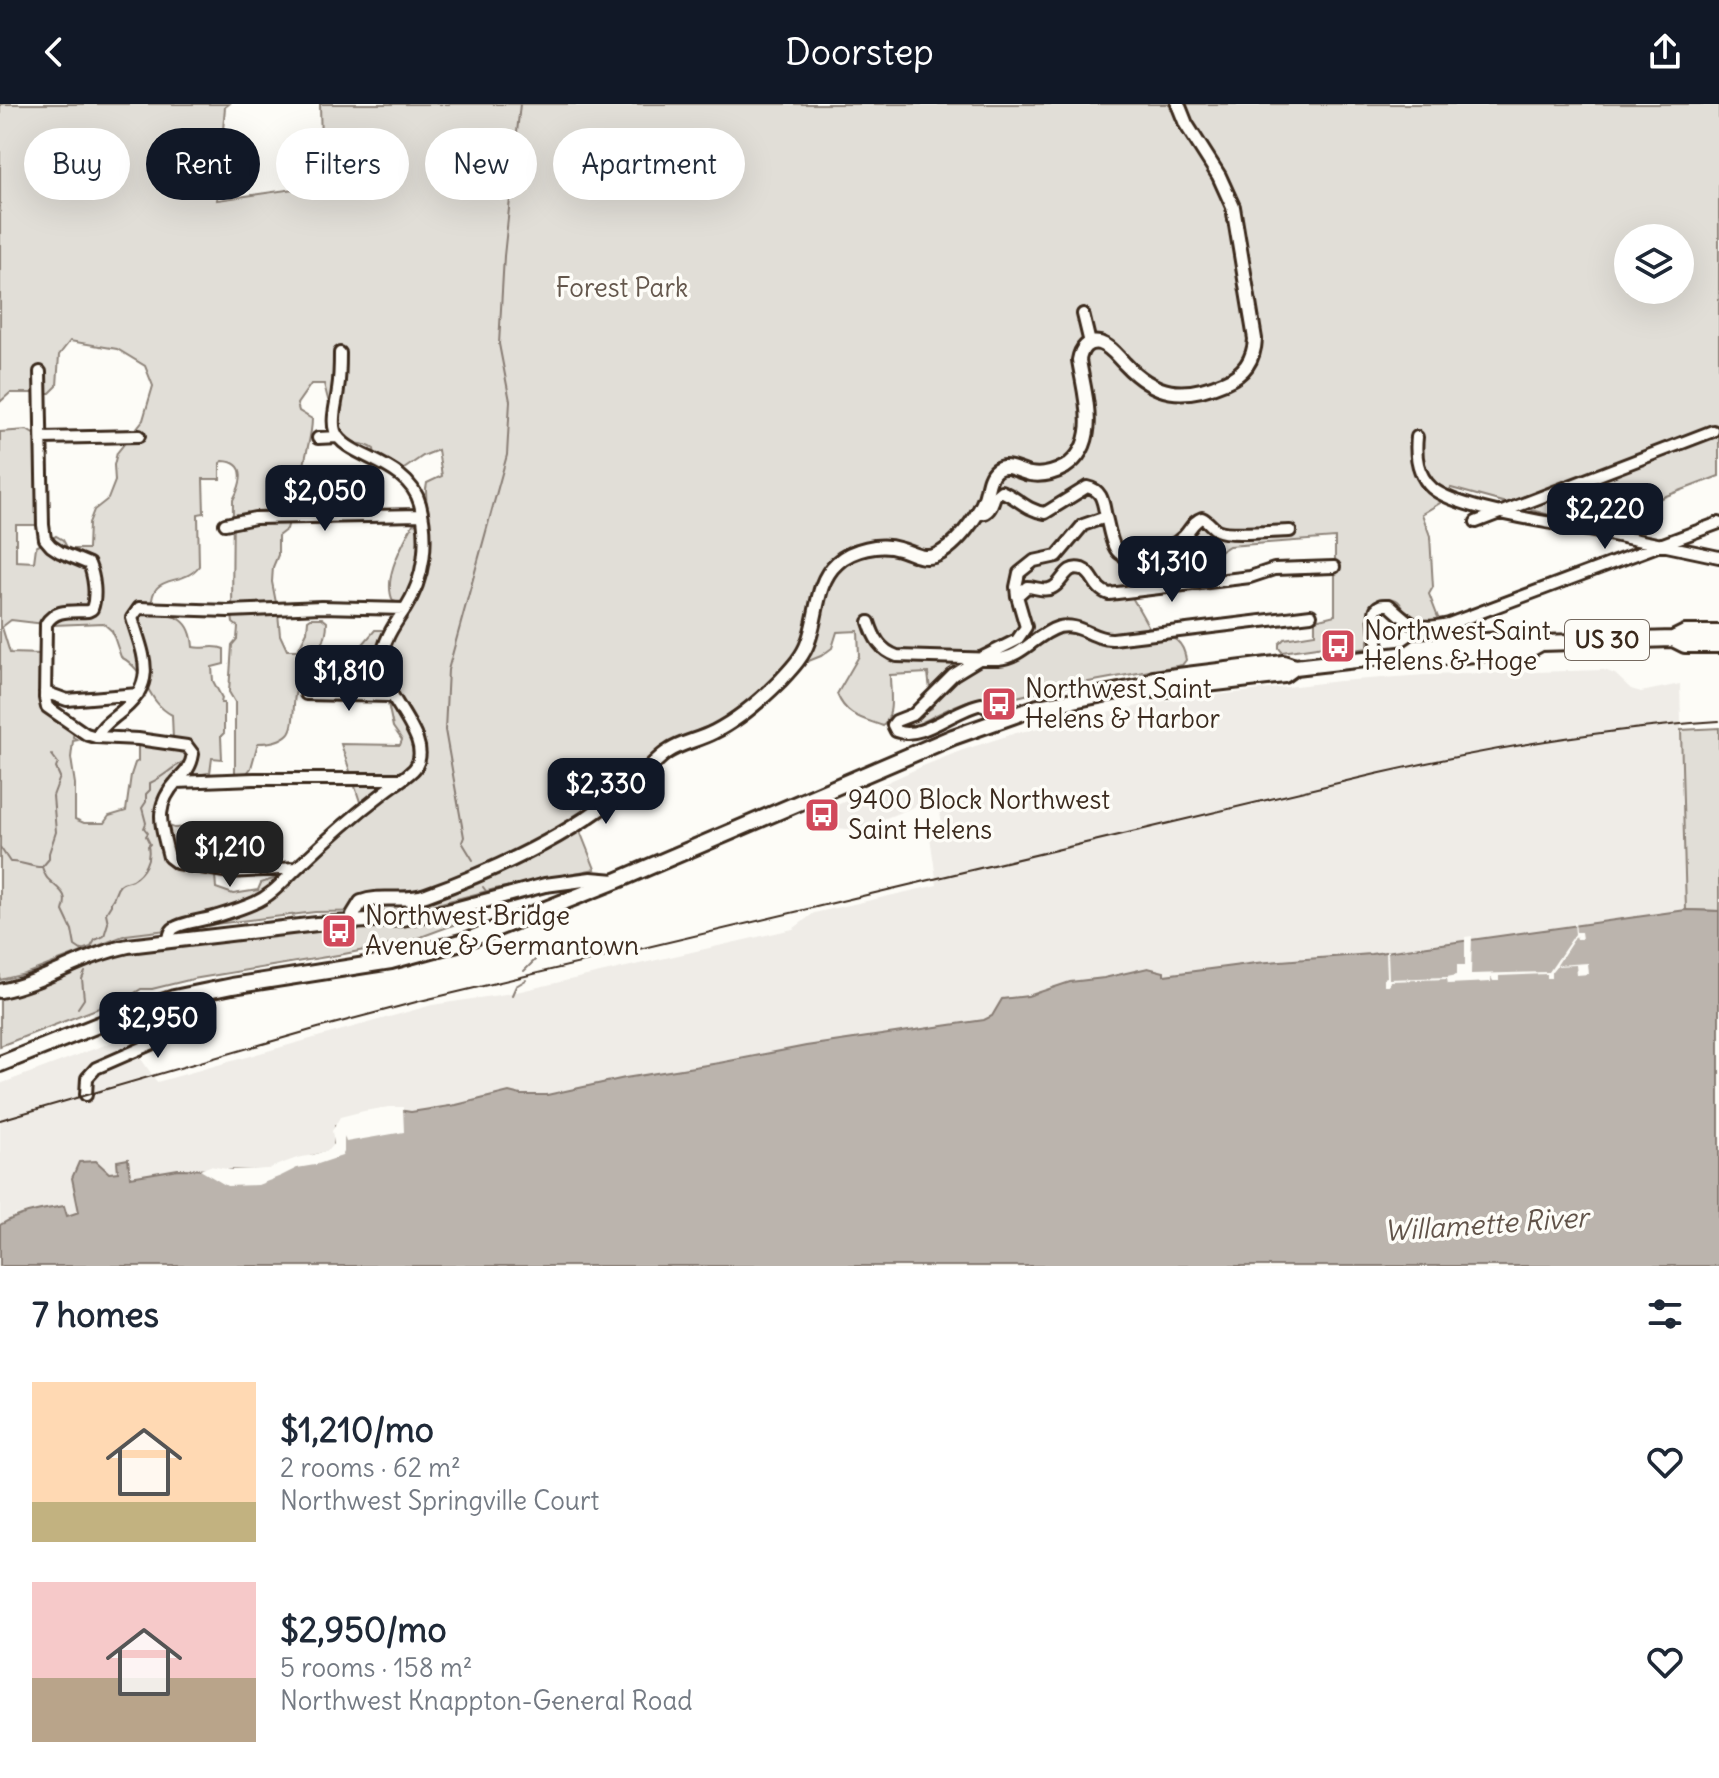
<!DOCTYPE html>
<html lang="en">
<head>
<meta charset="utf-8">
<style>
	:root { --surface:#fff; --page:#f6f6f7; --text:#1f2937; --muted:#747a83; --accent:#111827 }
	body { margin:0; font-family:Delius,sans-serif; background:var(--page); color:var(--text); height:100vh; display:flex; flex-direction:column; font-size:30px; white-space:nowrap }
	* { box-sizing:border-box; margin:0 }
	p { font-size:26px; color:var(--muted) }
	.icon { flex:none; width:44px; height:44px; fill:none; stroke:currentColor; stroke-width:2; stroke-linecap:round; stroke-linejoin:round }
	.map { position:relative; height:1162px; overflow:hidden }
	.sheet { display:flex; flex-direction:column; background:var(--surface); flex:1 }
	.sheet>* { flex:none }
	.top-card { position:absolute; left:24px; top:24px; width:800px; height:72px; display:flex; gap:16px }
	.controls { position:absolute; left:1614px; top:120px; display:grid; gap:16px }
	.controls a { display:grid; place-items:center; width:80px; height:80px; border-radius:50%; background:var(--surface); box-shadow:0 8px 32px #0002; font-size:40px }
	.price { position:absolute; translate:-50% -68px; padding:0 18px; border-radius:16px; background:var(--accent); color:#fff; font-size:26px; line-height:52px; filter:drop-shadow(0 2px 4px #0008) }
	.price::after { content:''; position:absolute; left:50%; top:48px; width:24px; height:18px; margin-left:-12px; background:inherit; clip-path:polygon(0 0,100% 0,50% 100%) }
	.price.selected { background:#222; color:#fff }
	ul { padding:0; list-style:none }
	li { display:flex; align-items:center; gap:24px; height:200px; padding:0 32px }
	li span { display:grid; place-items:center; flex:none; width:224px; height:160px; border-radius:0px; color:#555 }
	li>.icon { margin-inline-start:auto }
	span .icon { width:96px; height:96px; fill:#fffc; stroke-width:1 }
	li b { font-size:34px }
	h2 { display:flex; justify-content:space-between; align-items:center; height:96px; padding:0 32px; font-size:34px }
	.chip { padding:0 28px; border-radius:36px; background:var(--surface); box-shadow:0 8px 32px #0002; font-size:28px; line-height:72px }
	.chip.selected { background:var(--accent); color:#fff }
	header { display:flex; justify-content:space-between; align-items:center; height:104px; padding:0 32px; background:var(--accent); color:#fff; font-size:36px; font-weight:600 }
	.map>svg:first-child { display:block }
	.built { fill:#efece7; fill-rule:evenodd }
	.green { fill:#e1ded7; stroke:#8e847a; stroke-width:2; fill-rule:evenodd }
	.water { fill:#bbb4ad; stroke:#887d74; stroke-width:2 }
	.pier { fill:#fdfcf7 }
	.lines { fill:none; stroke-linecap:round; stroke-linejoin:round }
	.stream { stroke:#887d74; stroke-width:2 }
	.minor-casing { stroke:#3b2a1e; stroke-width:16 }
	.major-casing { stroke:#3b2a1e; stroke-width:18 }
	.highway-casing { stroke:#3b2a1e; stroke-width:20 }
	.minor { stroke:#fdfcf7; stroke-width:10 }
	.major { stroke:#fdfcf7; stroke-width:12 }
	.highway { stroke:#fdfcf7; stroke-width:14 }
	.rail { stroke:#3b2a1e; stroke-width:2 }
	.labels { text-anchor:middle; stroke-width:7; stroke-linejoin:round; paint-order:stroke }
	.shield { fill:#fdfcf7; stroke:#75695f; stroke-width:2 }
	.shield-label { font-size:24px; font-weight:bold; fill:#3b2a1e }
	.park-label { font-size:26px; fill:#64574c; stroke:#fdfcf7 }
	.poi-label { font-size:26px; fill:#3b2a1e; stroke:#fdfcf7; text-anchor:start }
	.water-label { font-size:28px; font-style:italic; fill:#615349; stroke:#fdfcf7 }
</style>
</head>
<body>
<header><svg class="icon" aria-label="back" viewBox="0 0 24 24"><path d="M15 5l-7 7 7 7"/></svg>Doorstep<svg class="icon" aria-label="share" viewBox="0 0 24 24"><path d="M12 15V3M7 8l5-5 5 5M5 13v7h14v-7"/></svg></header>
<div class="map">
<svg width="1719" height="1162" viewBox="0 0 1719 1162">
	<rect width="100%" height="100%" fill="#fdfcf7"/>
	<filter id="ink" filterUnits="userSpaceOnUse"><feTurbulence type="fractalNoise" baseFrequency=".0125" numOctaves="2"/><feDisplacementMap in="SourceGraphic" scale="16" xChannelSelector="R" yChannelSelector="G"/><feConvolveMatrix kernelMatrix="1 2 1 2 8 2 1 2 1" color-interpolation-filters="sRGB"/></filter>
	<g filter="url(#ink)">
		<path class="built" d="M1604 566 1615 570 1631 585 1641 588 1680 580 1686 806 1371 850 1315 855 1317 875 1350 855H1354V859L1349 858 1317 879 1274 882V886H1279V892L1272 893 1271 882 1256 883 1257 894 1220 898 1219 888 1201 890V900H1194V895L1198 894 1197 890 1172 893V902L1166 903 1165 898 1170 897 1169 893 1124 870 1104 874 1070 878 1028 892 1002 895 992 912 984 916 806 942 677 966 693 992 708 988 707 979 709 978 710 983 721 981 722 985 713 987V989L708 990V992L730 987 731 991 726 992 725 990 711 993V995L706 996 705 994 670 1001V1004L665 1005 664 1002 643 1007V1009L636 1010V1007L679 998 678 993 682 986 670 967 625 974 546 991H521L509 988 456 1001 411 1008 398 1006 385 1008 343 1015 335 1022 334 1042 332 1046 314 1052 297 1055 265 1067 178 1065 130 1073 128 1055 117 1057 118 1068 109 1069 96 1057 80 1058 72 1074 80 1108 66 1111V1115L56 1116V1111L66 1110 64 1103 44 1105 15 1111 0 1121V980L126 933 157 978 432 901 512 889 793 825 814 809 937 781 930 733 942 718 936 694 856 726 838 724 824 720 815 711 923 662 963 646 1016 629 1156 598 1339 577 1425 571ZM1312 855 1313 876 1256 881 1254 859ZM1243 861 1245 881 1229 883V885L1167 891 1129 869 1148 864 1164 868V872Z"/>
		<path class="green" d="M0 0H229L225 3 217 96 322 81 320 0H1719V372L1637 403 1624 390 1611 391 1605 408 1609 423 1605 426 1451 384 1440 399 1422 410 1430 432 1433 483 1429 490 1439 516C1426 520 1413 519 1405 507 1402 504 1401 499 1398 497 1394 494 1389 494 1385 494 1363 494 1370 521 1371 535L1368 536V544L1353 546 1352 538 1282 548 1279 544V540L1284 535 1315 530V516L1335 511V434L1229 442 1174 477 1140 483 1133 495 1150 525C1169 532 1183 533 1186 556L1182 561 1050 585 992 599C987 595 987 594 980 594 963 595 926 617 908 625H906V620L932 604 928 569 890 571C890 588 895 610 883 622 861 614 846 612 837 590L859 552 858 527 837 528 832 544 821 552 781 568 757 590 713 621 676 635 658 646 602 694 574 712 595 765 495 785 437 800 390 807 315 808 126 831 25 870 0 876V328L27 326 38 333 41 417H38V421H16V457L34 458 36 443 56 432 63 436 68 445H88L89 419 94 406 108 395 115 377 114 361 117 349 143 316 153 282 145 262 117 245 70 237 59 251 57 282 50 289H10L0 298ZM1628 134H1680V186H1628ZM311 280H324L330 303 329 340C344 340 361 336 374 345L376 359 401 367 423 352 438 346 442 372 427 379 426 385 427 415 413 420C403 440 382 474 393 497L409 502 396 526H375L357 547 358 588 386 590 393 623 402 636 400 641 341 640 364 710 306 764 261 779 258 786 233 790 216 784 215 771C230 759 244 744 243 724L238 721 174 724 164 720V702L169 690 189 672 210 669 212 654 222 655 221 632 224 629V599H221L222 594 213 577 212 563 224 560V545C213 540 204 546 193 543 191 515 177 510 152 510 147 465 182 485 199 462L198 410 204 409 203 375H220V359L223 357C249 358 241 381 233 396L232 511 233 519 238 523 237 535 232 541 229 588 235 598V670L247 669 251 664 258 639C268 639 281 637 288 630 296 622 292 598 296 587 304 561 327 548 327 518L322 514H311L308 516 307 528 298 546H287L280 531 278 509 272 478 273 463 278 451V432L287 425 292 407C313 406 336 404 331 377L324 374 318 379 308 378 303 371C304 352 312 334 312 315L299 307 297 300ZM11 516 53 521 103 519 112 527 121 553C148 567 145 597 172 611L173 635 179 636V638L165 644 138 640V657L135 659 131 671 126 707 109 712 104 719H84L75 715V680L71 654 73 637 78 636 73 633 74 627 42 602 41 550 10 549 2 523Z
			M1719 624V807L1686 806 1681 626Z
			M466 810 464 817 410 837 344 850 193 875 152 885H141L130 892 0 942V893L39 883 112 851 135 845 316 823 402 820 437 817Z"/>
		<path class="water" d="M1686 806 1719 807V1162H0V1121C21 1108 40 1106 64 1102L67 1112 79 1108 72 1074 79 1058 96 1057 109 1069 118 1068 117 1057 128 1055 130 1073 178 1065 265 1067 332 1046 334 1042 335 1022 398 1006 411 1008 456 1001 509 988 521 991H547L625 974 719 959 806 942 984 916 992 912 1002 895 1028 892 1070 878 1104 874 1148 864 1164 868V871L1256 859 1371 850Z"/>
		<path class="pier" d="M1575 818 1576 828H1581L1582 835H1577L1576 832 1557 861 1588 859 1589 870 1577 871 1576 861 1556 862 1552 867V874H1547V870L1499 872V877H1493L1491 873V878L1448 880 1447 875 1390 877 1389 882H1384V874L1387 873 1386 847H1388L1389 875 1447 873 1457 871V861H1465V833L1472 832 1471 870 1549 868 1575 830 1574 819Z
			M389 1003H403L404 1028 346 1038 344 1032V1048L342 1052 315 1061 297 1064 281 1072 258 1081 227 1082 200 1066 210 1062 232 1066 267 1065 297 1054 313 1051 330 1045 334 1040 332 1027 340 1013 364 1007Z"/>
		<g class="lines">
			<path class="stream" d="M0 743 10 758C21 757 30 763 41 763
				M473 756 462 738 464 733 445 626 448 566 507 351 510 297 499 240 504 152 520 0
				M43 762 49 755V749L56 728 53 692 60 673 56 664 58 659 52 651
				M42 763C44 768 45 773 49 776 60 787 69 789 63 807L72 826 75 842 81 846 91 843 95 836 104 832 108 819 106 809 111 801V798C116 792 115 786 120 781 125 776 126 779 132 776 144 769 151 755 148 742L150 740 146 732 148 729 144 724 146 719 142 704 146 698V690L150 686V679C162 674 171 664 183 658
				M483 783 486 787
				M524 867 535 856
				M512 891 516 882 526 876
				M78 904 84 895 82 875 85 868"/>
			<defs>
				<path id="minor" d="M1083 210 1090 239
					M40 268 43 421 45 435 51 442 60 448 89 460C94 472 97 492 92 505L88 507C72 508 56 504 46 520L45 594 47 603 86 630 96 633 138 635 187 642 193 650C191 663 186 668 177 677 153 703 161 721 169 753L177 759 230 768 296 764
					M1417 333C1415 352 1417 370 1432 384 1454 403 1531 415 1562 421 1614 431 1667 442 1719 453
					M42 334 139 332
					M318 334 338 333
					M977 409C989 412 992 401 995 392L1001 387C1017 393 1025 406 1045 409L1087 383C1103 386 1103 399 1106 413L1083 421 1057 452 1034 457 1019 469 1016 483 1017 492 1026 523 1017 536 981 554 953 571 914 610 896 617 893 621 896 627C922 637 954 605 982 600L990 606 996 617
					M1106 413C1109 423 1111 442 1119 449 1134 462 1172 444 1184 432 1191 425 1193 417 1202 414 1209 417 1211 423 1217 426 1228 432 1275 427 1290 427
					M1476 418 1713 327
					M225 420 255 414 422 411
					M1017 492 1027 483C1035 483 1044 488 1052 484 1064 479 1065 460 1082 465 1095 470 1093 485 1109 490L1250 473 1274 465 1334 463
					M869 518C874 534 880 546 897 552L998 555C1023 553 1036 530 1059 523 1079 518 1093 536 1113 535L1311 511
					M1380 553C1378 544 1372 512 1376 505 1380 500 1383 501 1389 501 1413 522 1415 527 1449 520L1719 419
					M45 588 67 596 138 590
					M306 590 392 592
					M96 633C102 621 113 615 123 606 158 577 143 551 132 514L139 504 228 507 321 503 405 505
					M176 678 254 675H401
					M169 836C170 831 169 829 173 825 180 819 204 816 214 813 227 809 241 805 254 799 273 791 285 775 300 761 326 736 353 712 382 690 390 683 410 671 415 664 436 635 380 592 381 559 382 538 394 521 405 505 425 474 429 435 420 400 408 356 344 354 335 327 331 315 337 298 338 285 340 273 340 261 340 249
					M86 991 87 974 96 964 151 940 161 932 165 918 160 898"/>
				<path id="major" d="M353 818V811L361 798C381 790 405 799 426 791 490 768 555 739 609 698 622 689 635 678 646 667 654 660 660 652 669 647 683 638 699 636 714 628 738 616 761 596 780 577 791 565 803 553 808 538 818 512 815 479 837 459 852 445 880 439 899 445 911 448 921 456 934 452 954 445 978 413 985 394 988 386 988 372 996 366 1006 358 1019 368 1030 370 1042 372 1054 369 1065 363 1102 339 1084 290 1079 256 1081 245 1087 236 1100 239 1110 242 1117 252 1124 259 1155 292 1183 296 1225 278 1244 270 1254 256 1255 235L1233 103 1219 72 1186 20 1178 0
					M0 887C45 878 84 851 128 842L317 820 402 815 447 807 545 781 591 775 615 777"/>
				<path id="highway" d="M1673 535 1685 541H1719
					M1408 550 1420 555 1530 545 1541 539 1673 535 1685 529H1719
					M1144 582 1155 586 1284 571 1295 563
					M0 960 123 911 174 894 232 882 391 857 465 837 616 777 953 633 1038 603 1144 582 1154 575 1283 559 1295 563 1408 550 1418 543 1472 538 1530 534 1541 539"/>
			</defs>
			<use href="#minor" class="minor-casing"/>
			<use href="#major" class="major-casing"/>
			<use href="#highway" class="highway-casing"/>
			<use href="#minor" class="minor"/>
			<use href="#major" class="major"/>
			<use href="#highway" class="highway"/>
			<path class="rail" d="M0 1016 318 924 420 897 1376 670C1490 644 1603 625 1719 617"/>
		</g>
	</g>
	<defs>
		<symbol id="bus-square" viewBox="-11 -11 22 22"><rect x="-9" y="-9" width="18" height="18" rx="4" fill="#d1495b" stroke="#fdfcf7"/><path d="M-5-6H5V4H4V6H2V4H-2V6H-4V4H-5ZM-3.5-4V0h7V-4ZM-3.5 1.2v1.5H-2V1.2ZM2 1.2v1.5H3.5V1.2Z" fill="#fff"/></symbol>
	</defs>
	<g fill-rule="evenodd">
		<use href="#bus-square" x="1318" y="522" width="40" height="40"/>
		<use href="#bus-square" x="979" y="580" width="40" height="40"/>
		<use href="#bus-square" x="802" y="691" width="40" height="40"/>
		<use href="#bus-square" x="319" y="807" width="40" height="40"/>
	</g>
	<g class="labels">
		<rect class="shield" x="1565" y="516" width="84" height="40" rx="6"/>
		<g class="shield-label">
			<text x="1607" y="544">US 30</text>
		</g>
		<g class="park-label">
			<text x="622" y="193">Forest Park</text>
		</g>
		<g class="poi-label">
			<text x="1364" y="536">Northwest Saint<tspan x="1364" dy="30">Helens &amp; Hoge</tspan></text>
			<text x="1025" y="594">Northwest Saint<tspan x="1025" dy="30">Helens &amp; Harbor</tspan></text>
			<text x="848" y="705">9400 Block Northwest<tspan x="848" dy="30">Saint Helens</tspan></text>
			<text x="365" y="821">Northwest Bridge<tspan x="365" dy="30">Avenue &amp; Germantown</tspan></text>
		</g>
		<g class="water-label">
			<text transform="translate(1486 1120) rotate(-4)" y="10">Willamette River</text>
		</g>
	</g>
</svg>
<div class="controls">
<a><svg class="icon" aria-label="layers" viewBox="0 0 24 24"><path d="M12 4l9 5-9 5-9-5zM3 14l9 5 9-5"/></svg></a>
</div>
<b class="price" style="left:325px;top:429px">$2,050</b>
<b class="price" style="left:1605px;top:447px">$2,220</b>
<b class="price" style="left:1172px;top:500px">$1,310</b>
<b class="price" style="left:349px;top:609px">$1,810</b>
<b class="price" style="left:606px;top:722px">$2,330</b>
<b class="price selected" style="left:230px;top:785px">$1,210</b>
<b class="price" style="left:158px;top:956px">$2,950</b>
<div class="top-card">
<a class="chip">Buy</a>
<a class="chip selected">Rent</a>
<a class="chip">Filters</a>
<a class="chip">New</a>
<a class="chip">Apartment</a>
</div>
</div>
<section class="sheet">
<h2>7 homes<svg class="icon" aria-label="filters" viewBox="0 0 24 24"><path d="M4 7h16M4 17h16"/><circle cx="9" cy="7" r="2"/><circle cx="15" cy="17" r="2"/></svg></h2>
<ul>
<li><span style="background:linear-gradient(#ffd9b3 75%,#c2b280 0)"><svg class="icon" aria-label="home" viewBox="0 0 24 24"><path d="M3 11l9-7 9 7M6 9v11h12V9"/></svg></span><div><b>$1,210/mo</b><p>2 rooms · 62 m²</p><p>Northwest Springville Court</p></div><svg class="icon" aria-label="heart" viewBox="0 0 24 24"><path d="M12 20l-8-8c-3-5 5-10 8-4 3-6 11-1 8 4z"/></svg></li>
<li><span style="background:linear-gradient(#f6c9c9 60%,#b9a48a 0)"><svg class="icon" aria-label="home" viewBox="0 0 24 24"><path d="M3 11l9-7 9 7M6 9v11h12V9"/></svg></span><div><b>$2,950/mo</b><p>5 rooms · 158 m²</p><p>Northwest Knappton-General Road</p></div><svg class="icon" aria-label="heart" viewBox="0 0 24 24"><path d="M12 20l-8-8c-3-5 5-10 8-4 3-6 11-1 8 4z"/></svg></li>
</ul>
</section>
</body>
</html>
